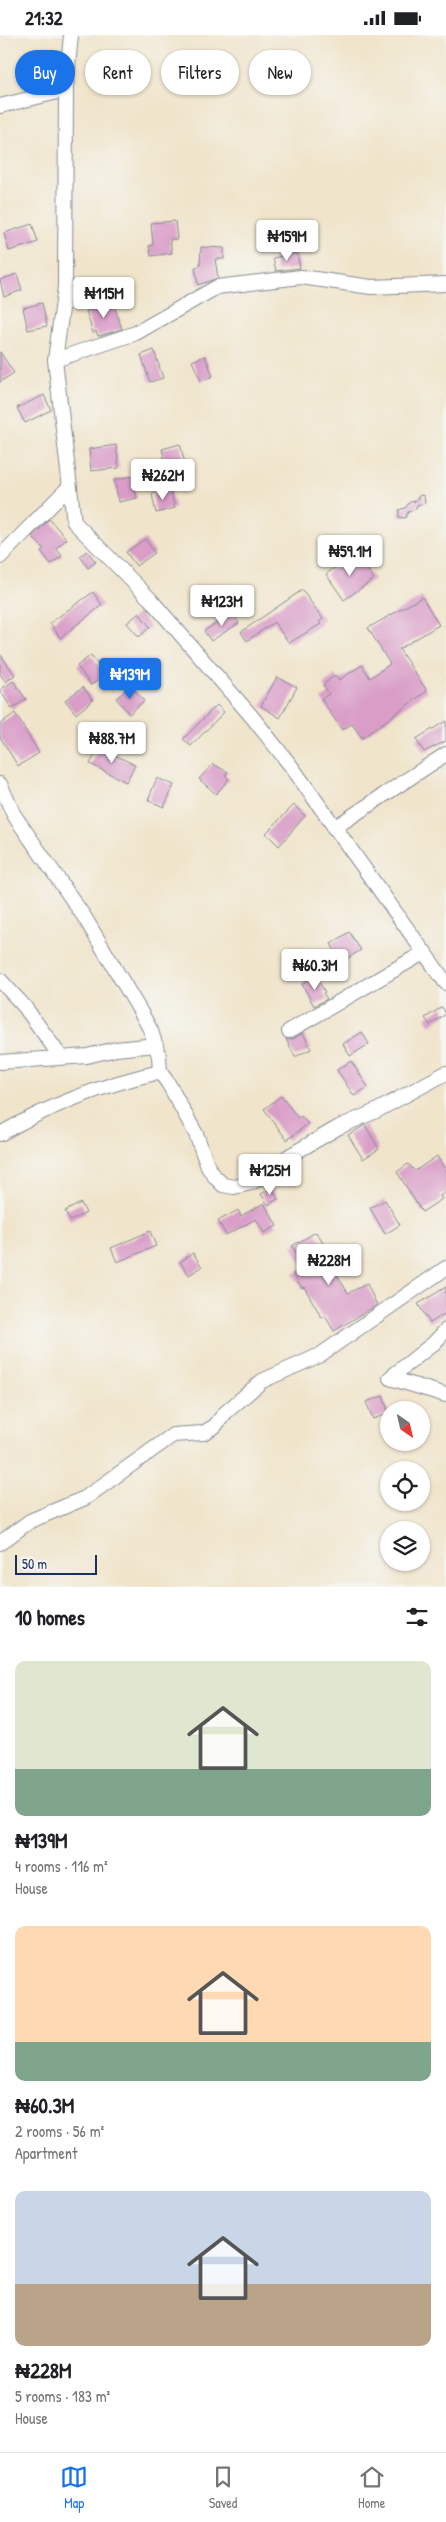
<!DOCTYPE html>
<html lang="en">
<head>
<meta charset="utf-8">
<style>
	:root { --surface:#fff; --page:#f2f2f2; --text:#202124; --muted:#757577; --line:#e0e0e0; --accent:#1a73e8 }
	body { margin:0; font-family:"Patrick Hand",sans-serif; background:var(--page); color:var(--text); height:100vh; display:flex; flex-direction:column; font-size:19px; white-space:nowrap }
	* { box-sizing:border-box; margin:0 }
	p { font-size:16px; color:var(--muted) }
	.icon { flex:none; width:28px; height:28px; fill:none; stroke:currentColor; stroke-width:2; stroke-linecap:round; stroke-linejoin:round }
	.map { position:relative; height:1552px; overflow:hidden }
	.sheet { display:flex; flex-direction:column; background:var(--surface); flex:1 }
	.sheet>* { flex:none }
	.hud { position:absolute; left:15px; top:15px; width:416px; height:45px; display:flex; gap:10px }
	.needle { width:32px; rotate:146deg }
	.tools { position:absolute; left:380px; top:1366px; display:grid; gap:10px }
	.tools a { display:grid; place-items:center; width:50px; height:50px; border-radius:50%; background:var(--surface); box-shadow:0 1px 4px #0004; font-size:25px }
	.scale { position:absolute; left:15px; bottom:12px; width:82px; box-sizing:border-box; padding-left:5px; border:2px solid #1b2f5e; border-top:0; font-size:14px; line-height:18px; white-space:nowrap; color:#1b2f5e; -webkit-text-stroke:4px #f6f6f2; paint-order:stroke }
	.price { position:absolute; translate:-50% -42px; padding:0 11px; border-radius:5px; background:#fff; color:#222; font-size:16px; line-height:32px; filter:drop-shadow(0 1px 2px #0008) }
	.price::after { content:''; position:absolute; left:50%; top:30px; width:15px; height:11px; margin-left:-8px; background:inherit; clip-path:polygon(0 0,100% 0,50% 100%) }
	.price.selected { background:var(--accent); color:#fff }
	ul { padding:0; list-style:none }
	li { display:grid; align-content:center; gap:10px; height:265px; padding:0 15px }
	li span { display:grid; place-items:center; height:155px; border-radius:10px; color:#555 }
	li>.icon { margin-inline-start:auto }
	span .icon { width:90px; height:90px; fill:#fffc; stroke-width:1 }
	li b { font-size:21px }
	h2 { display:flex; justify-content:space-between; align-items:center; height:60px; padding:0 15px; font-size:21px }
	.pill { padding:0 18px; border-radius:22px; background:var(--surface); box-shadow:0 1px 4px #0004; font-size:18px; line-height:45px }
	.pill.selected { background:var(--accent); color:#fff }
	.status { display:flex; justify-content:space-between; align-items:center; height:35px; padding:0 25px; background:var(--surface); direction:ltr }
	.status svg { height:14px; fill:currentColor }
	.tabs { display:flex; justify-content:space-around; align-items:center; height:70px; border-top:1px solid var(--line); background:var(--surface); font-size:14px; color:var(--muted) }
	.tabs a { display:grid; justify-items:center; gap:2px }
	.tabs .selected { color:var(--accent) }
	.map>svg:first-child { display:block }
	.building { fill:#d99dc8 }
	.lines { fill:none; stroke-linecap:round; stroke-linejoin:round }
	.minor-casing { stroke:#868a94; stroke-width:16 }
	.minor { stroke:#fff; stroke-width:14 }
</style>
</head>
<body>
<div class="status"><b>21:32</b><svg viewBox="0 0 49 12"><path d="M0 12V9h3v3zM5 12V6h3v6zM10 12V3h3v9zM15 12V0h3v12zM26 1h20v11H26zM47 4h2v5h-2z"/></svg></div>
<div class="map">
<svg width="446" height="1552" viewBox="0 0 446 1552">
	<rect width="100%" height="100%" fill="#f6f6f2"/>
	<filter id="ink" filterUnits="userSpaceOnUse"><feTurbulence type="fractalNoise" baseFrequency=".02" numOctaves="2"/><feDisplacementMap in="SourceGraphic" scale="10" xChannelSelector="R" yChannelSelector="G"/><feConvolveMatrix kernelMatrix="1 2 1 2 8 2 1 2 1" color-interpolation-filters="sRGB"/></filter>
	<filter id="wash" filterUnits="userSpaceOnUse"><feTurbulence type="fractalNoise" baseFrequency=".0096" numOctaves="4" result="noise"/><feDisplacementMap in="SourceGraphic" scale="20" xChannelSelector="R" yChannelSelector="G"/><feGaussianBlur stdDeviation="1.12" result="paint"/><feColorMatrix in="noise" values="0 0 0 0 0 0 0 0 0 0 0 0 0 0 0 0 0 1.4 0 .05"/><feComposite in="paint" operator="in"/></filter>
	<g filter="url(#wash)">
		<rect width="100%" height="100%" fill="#f0e4ca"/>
		<g id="blocks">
			<path class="building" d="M175 186 177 204H170L172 218 151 221 149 211 153 210 151 188Z
				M32 189 38 207 9 216 4 198Z
				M201 212 224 213V224H215L218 243 198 250 195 232 200 231Z
				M297 218 300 233 276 236 273 223Z
				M17 239 22 255 4 262 0 245Z
				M113 267 122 294 98 301 96 296 93 298 86 276Z
				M42 268 47 291 28 295 23 273Z
				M154 315 163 343 150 347 141 320Z
				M0 317 14 338 0 347Z
				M205 321 213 341 201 346 192 326Z
				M44 360 51 375 25 388 17 373Z
				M180 409 188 440 169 445 162 414Z
				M116 410 119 433 91 436 89 414Z
				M132 441 137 463 119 467 114 445Z
				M170 454 175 473 156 478 152 459Z
				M420 460 424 461 425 468 417 470 416 474 408 477 405 483 399 482V475L405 473 410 467 415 466Z
				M49 484 67 504 56 513 62 521 51 529 41 516 44 514 32 502Z
				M145 504 155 518 136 531 126 517Z
				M87 516 96 527 88 533 80 521Z
				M356 518 374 544 344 565 326 539Z
				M302 555 323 584 319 587 321 589 289 608 274 587 247 606 241 597Z
				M93 557 102 570 60 603 50 588Z
				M422 562 439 590 399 614 427 656 362 703 352 689 342 695 321 664 329 659 323 650 335 640 339 645 362 630 370 643 390 629 368 593Z
				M139 578 150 592 139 602 127 588Z
				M232 578 239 588 211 606 204 596Z
				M0 619 15 640 6 647 0 639Z
				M91 620 106 640 91 650 77 631Z
				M277 642 297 652 280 683 261 671Z
				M13 646 26 664 12 674 0 655Z
				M131 651 144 666 129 679 116 663Z
				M83 652 93 665 76 679 65 665Z
				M217 670 224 677 191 711 183 704Z
				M15 678 39 718 18 731 0 702V689Z
				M446 686V706L424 717 416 704Z
				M99 712 135 730 126 747 90 729Z
				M213 729 228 737 225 740 229 744 216 759 199 744Z
				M157 743 174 750 164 772 148 765Z
				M294 770 305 781 279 811 266 798Z
				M349 897 361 915 342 927 331 909Z
				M315 940 325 957 323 958 327 964 314 971 302 949Z
				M442 972 446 979 430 990 425 983Z
				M362 997 369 1009 350 1021 343 1009Z
				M303 998 311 1014 295 1022 286 1004H293Z
				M351 1026 368 1052 354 1061 337 1035Z
				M281 1061 298 1083 301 1081 308 1089 287 1105 264 1074Z
				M365 1090 379 1114 363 1124 348 1100Z
				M437 1121 446 1136V1157L440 1161 442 1164 422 1177 397 1137 408 1129 415 1136Z
				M272 1153 278 1164 268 1170 261 1159Z
				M385 1165 400 1190 385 1199 370 1173Z
				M81 1168 86 1178 70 1186 65 1176Z
				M264 1168 277 1191 264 1198 256 1184 226 1200 218 1186 238 1175 241 1181Z
				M150 1196 156 1211 117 1227 111 1213Z
				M316 1197 328 1216 320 1221 332 1240 336 1238 348 1258 367 1249 377 1270 334 1296 325 1281 322 1283 304 1252 302 1253 293 1239 304 1233 292 1211Z
				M193 1218 202 1232 189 1240 180 1227Z
				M446 1252V1278L430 1288 418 1269Z
				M383 1361 389 1378 373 1384 366 1367Z"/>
		</g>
	</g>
	<g filter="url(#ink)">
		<use href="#blocks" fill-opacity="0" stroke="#868a94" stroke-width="1"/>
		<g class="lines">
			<defs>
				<path id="minor" d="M71 0 66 52 65 252 55 325 74 487 150 564 253 683 291 731 446 948
					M0 71 66 55
					M55 325 136 298 217 252 301 242 371 252 446 249
					M0 522 70 451
					M0 749 14 780 85 883 143 981 151 996 159 1021 160 1037 168 1048 196 1099 208 1132 215 1142 223 1150 234 1152 251 1148 267 1139 289 1121 339 1092 376 1076 446 1038
					M334 793 446 719
					M0 945 24 971 61 1022
					M289 996 425 917
					M0 1027 87 1021 116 1014 156 1010
					M0 1099C49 1071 105 1049 160 1037
					M446 1295 434 1308 390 1343 446 1360
					M0 1508 30 1486 85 1463 173 1400 203 1398 215 1391 225 1378 262 1346 320 1320 446 1233"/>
			</defs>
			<use href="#minor" class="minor-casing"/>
			<use href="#minor" class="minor"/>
		</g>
	</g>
</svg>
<div class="tools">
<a><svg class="needle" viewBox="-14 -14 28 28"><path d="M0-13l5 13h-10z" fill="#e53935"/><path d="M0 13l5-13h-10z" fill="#757577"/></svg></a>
<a><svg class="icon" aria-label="locate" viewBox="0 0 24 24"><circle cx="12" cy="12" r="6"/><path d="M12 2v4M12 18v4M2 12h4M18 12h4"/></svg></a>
<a><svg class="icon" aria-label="layers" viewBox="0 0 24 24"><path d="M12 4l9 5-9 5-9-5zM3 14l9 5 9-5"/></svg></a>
</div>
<div class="scale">50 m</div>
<b class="price" style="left:287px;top:227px">₦159M</b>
<b class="price" style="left:104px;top:284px">₦115M</b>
<b class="price" style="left:163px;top:466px">₦262M</b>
<b class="price" style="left:350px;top:542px">₦59.1M</b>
<b class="price" style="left:222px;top:592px">₦123M</b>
<b class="price selected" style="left:130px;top:665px">₦139M</b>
<b class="price" style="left:112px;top:729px">₦88.7M</b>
<b class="price" style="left:315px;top:956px">₦60.3M</b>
<b class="price" style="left:270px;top:1161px">₦125M</b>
<b class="price" style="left:329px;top:1251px">₦228M</b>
<div class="hud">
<a class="pill selected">Buy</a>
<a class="pill">Rent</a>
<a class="pill">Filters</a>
<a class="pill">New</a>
</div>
</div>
<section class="sheet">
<h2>10 homes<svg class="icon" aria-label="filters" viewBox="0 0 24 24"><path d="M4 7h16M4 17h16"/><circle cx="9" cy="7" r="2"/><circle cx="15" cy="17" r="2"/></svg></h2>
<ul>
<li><span style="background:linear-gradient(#dfe7d0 70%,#7fa58c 0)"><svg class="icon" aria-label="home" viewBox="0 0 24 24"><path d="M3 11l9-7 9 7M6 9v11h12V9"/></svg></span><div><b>₦139M</b><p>4 rooms · 116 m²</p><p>House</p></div></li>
<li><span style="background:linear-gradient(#ffd9b3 75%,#7fa58c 0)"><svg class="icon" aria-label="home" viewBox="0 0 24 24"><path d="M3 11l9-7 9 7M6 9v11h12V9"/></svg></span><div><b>₦60.3M</b><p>2 rooms · 56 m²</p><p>Apartment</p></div></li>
<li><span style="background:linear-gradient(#c9d6e8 60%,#b9a48a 0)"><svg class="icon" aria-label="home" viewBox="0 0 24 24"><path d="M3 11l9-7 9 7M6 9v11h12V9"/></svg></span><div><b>₦228M</b><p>5 rooms · 183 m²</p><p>House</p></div></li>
</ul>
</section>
<nav class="tabs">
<a class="selected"><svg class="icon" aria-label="map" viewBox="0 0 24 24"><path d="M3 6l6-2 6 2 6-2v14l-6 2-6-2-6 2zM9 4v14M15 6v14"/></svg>Map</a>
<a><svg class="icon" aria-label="saved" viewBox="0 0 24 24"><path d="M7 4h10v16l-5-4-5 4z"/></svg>Saved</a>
<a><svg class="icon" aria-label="home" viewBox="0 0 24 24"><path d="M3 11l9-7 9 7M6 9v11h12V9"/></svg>Home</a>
</nav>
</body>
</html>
